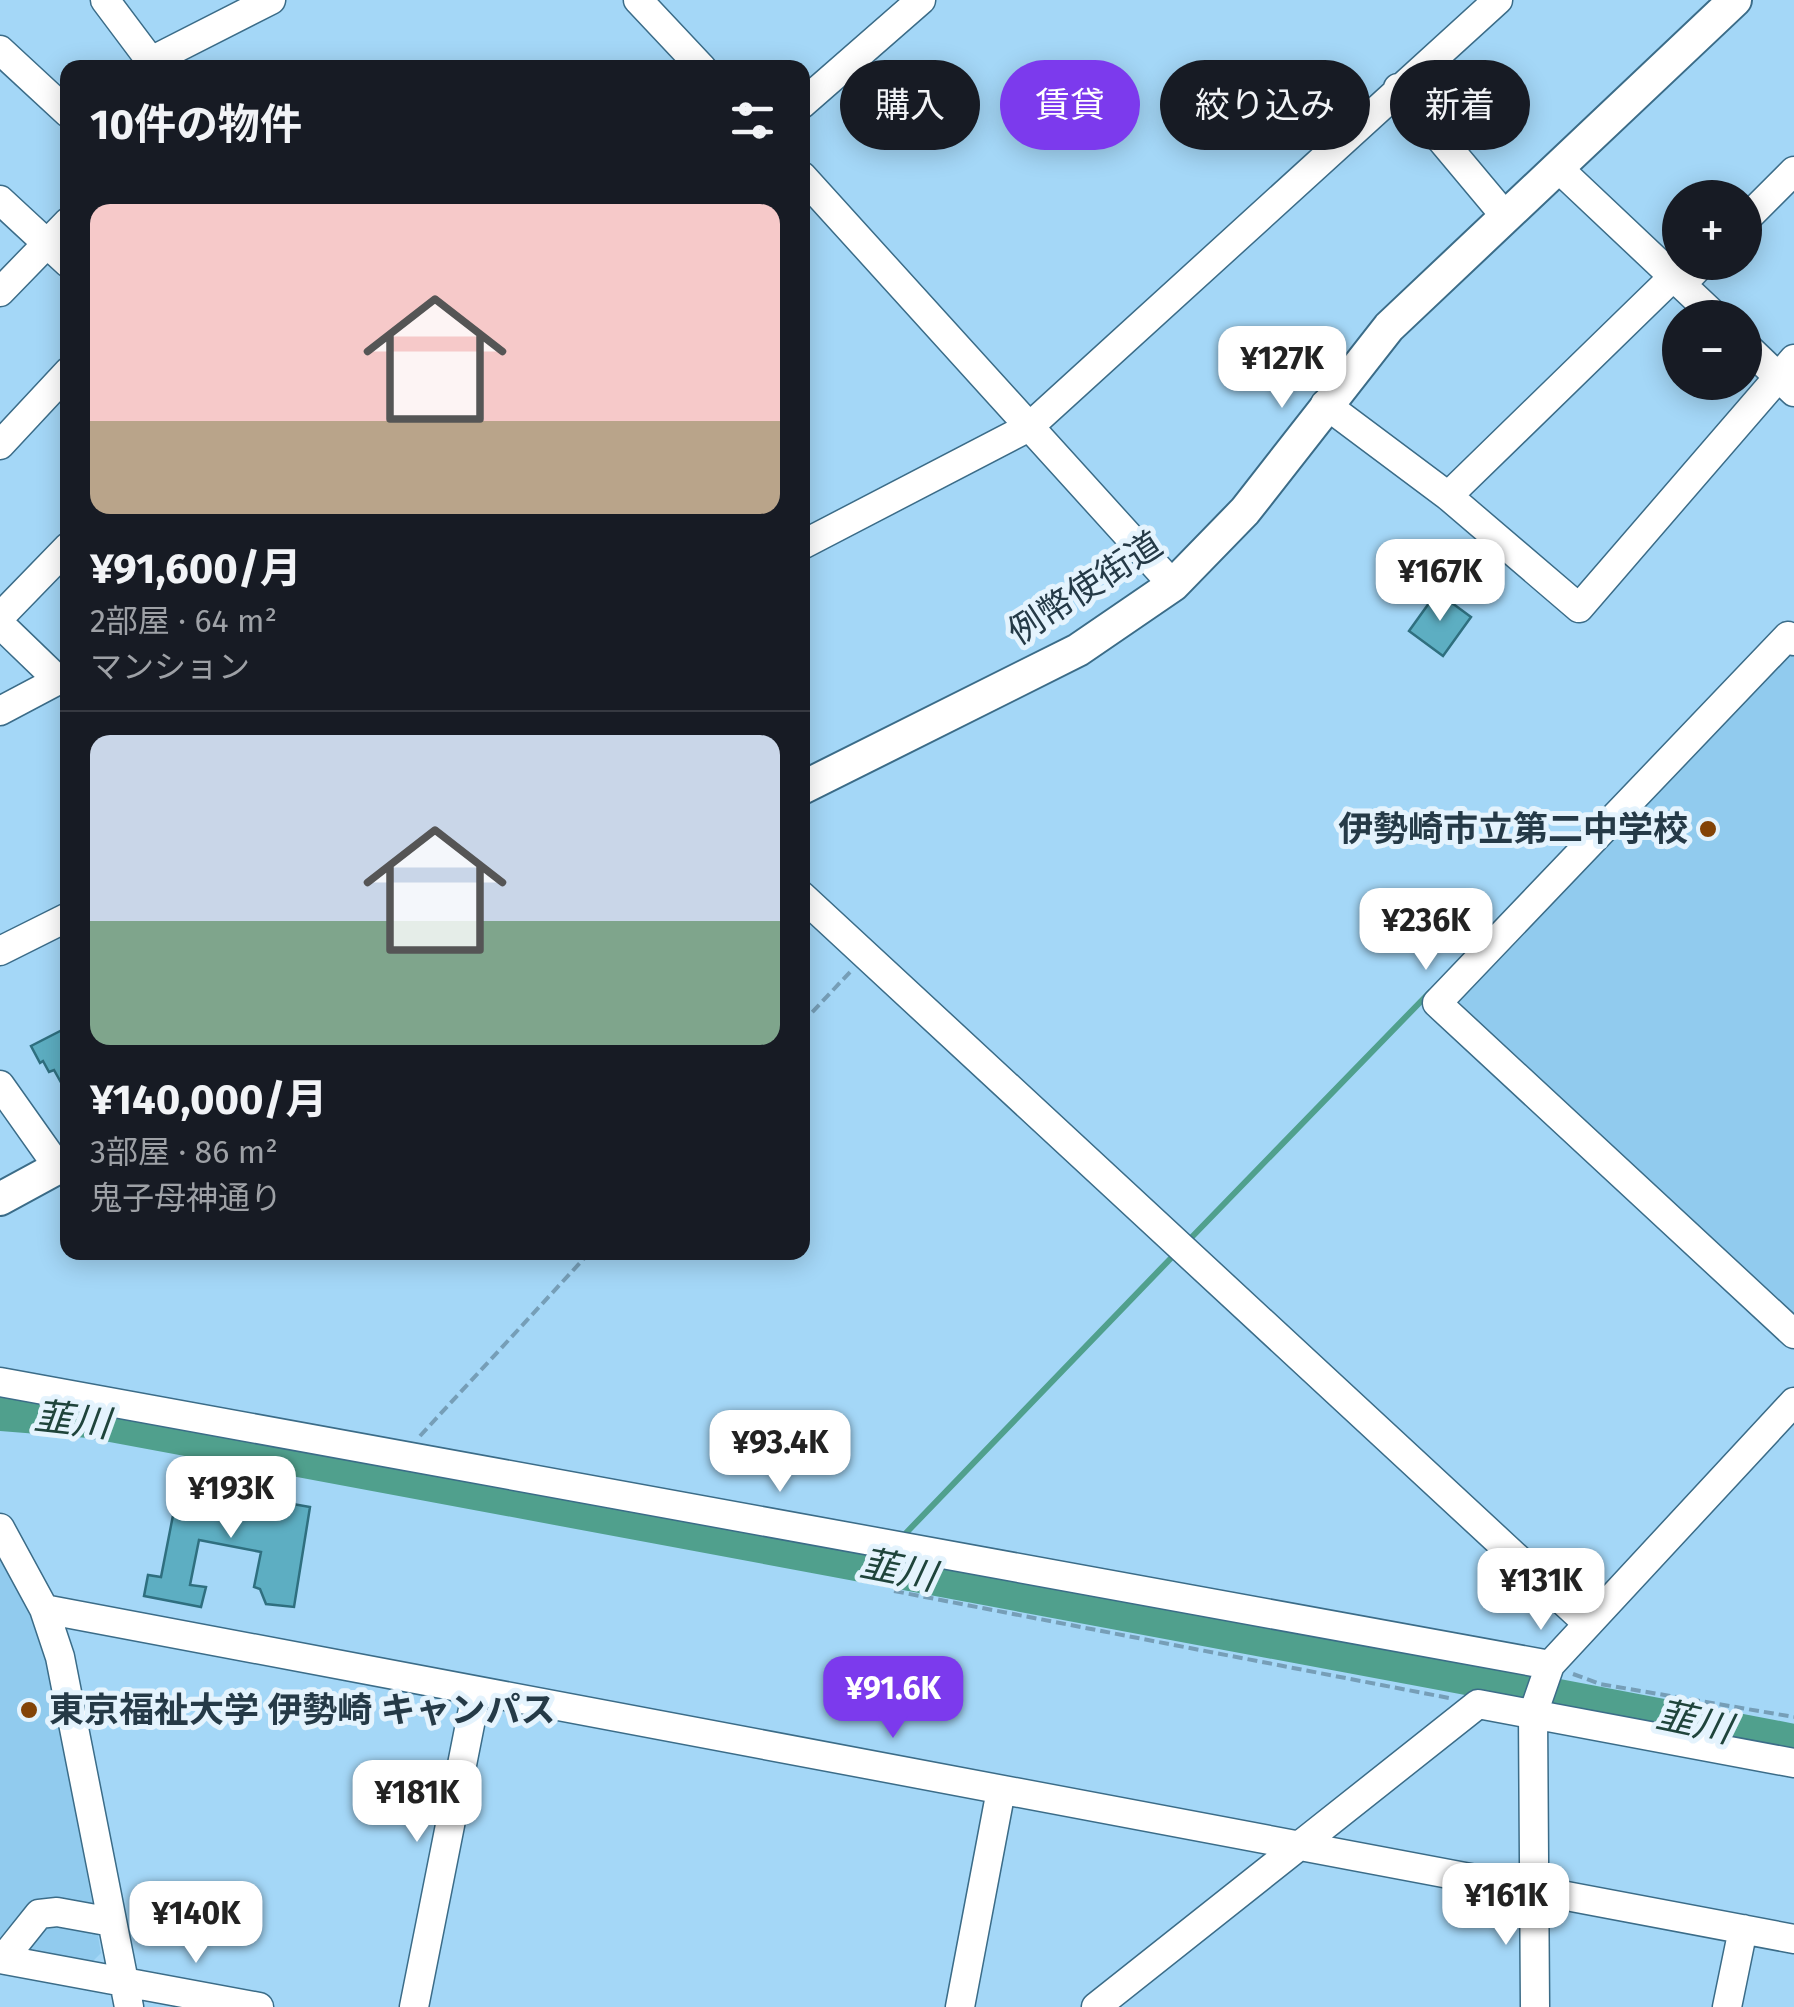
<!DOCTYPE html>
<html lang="ja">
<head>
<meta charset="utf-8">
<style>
	:root { --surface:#171b24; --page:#20242c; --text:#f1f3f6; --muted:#9ea1a6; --line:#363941; --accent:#7c3aed }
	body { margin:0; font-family:"Fira Sans","Noto Sans JP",sans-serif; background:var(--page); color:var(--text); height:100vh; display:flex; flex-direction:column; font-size:38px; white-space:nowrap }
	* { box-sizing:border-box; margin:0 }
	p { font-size:32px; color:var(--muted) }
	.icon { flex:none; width:55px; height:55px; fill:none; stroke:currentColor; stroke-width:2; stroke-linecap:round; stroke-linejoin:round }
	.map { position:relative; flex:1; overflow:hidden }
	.panel { position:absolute; left:60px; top:60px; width:750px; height:1200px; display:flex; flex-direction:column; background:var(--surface); border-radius:20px; box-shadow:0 5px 25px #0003 }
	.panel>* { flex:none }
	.hud { position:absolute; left:840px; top:60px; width:802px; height:90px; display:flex; gap:20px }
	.controls { position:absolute; left:1662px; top:180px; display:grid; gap:20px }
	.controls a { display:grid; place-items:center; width:100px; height:100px; border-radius:50%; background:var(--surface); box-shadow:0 5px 25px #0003; font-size:50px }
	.price { position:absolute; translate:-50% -85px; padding:0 22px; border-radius:20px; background:#fff; color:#222; font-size:32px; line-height:65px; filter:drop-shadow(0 2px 5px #0008) }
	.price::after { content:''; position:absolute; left:50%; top:60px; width:30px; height:22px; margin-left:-15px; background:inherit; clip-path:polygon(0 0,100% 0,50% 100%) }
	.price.active { background:var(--accent); color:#fff }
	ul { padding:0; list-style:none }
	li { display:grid; align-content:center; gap:20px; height:530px; padding:0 30px }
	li+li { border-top:2px solid var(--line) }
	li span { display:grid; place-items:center; height:310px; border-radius:20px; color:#555 }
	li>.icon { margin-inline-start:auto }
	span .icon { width:180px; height:180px; fill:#fffc; stroke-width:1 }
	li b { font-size:42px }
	h2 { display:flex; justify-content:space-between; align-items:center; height:120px; padding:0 30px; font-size:42px }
	.tag { padding:0 35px; border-radius:45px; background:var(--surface); box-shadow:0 5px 25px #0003; font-size:35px; line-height:90px }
	.tag.active { background:var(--accent); color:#fff }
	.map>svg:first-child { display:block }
	.built { fill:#91cbee }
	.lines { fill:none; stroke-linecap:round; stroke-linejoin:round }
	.stream { stroke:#50a08d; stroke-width:6 }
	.river { stroke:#50a08d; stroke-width:38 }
	.building { fill:#5daec2; stroke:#2f6f7f; stroke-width:2.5 }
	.minor-casing { stroke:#3b6c88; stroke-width:31 }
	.major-casing { stroke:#3b6c88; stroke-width:36 }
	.path { stroke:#769eb7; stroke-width:4; stroke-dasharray:10 5; stroke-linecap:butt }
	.minor { stroke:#fff; stroke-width:28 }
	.major { stroke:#fff; stroke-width:32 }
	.poi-dot { fill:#834307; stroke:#e4f3fd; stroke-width:4 }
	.labels { text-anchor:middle; stroke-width:10; stroke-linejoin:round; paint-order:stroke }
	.street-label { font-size:35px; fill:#253a47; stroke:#e4f3fd }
	.poi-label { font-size:35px; font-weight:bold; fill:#253a47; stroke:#e4f3fd; text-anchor:end }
	.water-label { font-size:38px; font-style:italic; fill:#1f443b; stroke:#e4f3fd }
</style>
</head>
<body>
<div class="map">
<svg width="1794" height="2007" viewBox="0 0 1794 2007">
	<rect width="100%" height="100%" fill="#a4d7f7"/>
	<path class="built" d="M1794 656V1319L1456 1008 1457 1000 1787 657Z
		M0 1550 23 1591 48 1656 101 1953 91 1963 0 1947Z"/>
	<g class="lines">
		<path class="stream" d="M1188 1241 1430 992
			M906 1533 1174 1255
			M888 1567 894 1555"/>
		<path class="river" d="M0 1412 90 1419 1510 1684 1542 1695 1794 1743"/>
	</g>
	<path class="building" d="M1437 592 1471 617 1443 656 1409 631Z
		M68 1027V1095L54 1070 49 1072 43 1061 40 1063 31 1046Z
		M182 1469 224 1477 220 1497 269 1506 270 1500 310 1507 294 1607 266 1604 260 1589 254 1587 261 1552 199 1540 190 1585 206 1587 201 1607 144 1596 148 1575 161 1577Z"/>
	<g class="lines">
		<defs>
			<path id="minor" d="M105 0 156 68
				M638 0 702 68
				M0 50 68 113
				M151 61 271 0
				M1398 88 1506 217
				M802 104 921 0
				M1557 167 1717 318
				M802 176 1173 585
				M0 200 68 263
				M1745 220 1794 171
				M1674 276 1448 496 1579 608 1794 359
				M1682 284 1703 262
				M0 292 68 222
				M1745 345 1794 392
				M1325 404 1448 496
				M0 445 68 372
				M802 545 1029 427 1498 0
				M0 617 68 547
				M0 624 58 680
				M1794 641 1788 636 1437 1003 1794 1334
				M0 711 68 675
				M802 896 1587 1623
				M0 951 68 917
				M0 1085 58 1167
				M0 1382 1550 1665
				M0 1528 44 1609 60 1657 129 2007
				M44 1609 1794 1939
				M0 1959 259 2007
				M3 1959 39 1914 57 1912 112 1922
				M414 2007 476 1694
				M960 2007 1001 1790
				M1096 2007 1478 1704 1794 1763
				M1535 2007 1533 1714 1550 1665 1794 1402
				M1727 2007 1743 1929"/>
			<path id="major" d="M802 788 1078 650 1173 585 1245 511 1389 327 1735 0
				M0 1199 68 1162"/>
		</defs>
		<use href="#minor" class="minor-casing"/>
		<use href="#major" class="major-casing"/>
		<path class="path" d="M802 1023 851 971
			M420 1436 590 1252
			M894 1591 1449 1698
			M1573 1674 1600 1684 1794 1717"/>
		<use href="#minor" class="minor"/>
		<use href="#major" class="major"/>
	</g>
	<g class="poi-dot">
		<circle cx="1708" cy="829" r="10"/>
		<circle cx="29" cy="1710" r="10"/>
	</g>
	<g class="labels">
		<g class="street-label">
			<text transform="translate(1085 588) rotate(-33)" y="12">例幣使街道</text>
		</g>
		<g class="poi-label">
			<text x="1688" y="841">伊勢崎市立第二中学校</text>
			<text x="49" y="1722" text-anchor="start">東京福祉大学 伊勢崎 キャンパス</text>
		</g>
		<g class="water-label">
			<text transform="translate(72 1420) rotate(6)" y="13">韮川</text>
			<text transform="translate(898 1570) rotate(11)" y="13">韮川</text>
			<text transform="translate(1694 1722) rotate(12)" y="13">韮川</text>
		</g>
	</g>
</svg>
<div class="controls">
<a>+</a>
<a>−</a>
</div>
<b class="price" style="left:1282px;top:411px">¥127K</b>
<b class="price" style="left:1440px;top:624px">¥167K</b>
<b class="price" style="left:1426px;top:973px">¥236K</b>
<b class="price" style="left:780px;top:1495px">¥93.4K</b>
<b class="price" style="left:231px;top:1541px">¥193K</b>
<b class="price" style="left:1541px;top:1633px">¥131K</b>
<b class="price active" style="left:893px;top:1741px">¥91.6K</b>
<b class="price" style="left:417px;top:1845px">¥181K</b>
<b class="price" style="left:1506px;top:1948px">¥161K</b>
<b class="price" style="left:196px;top:1966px">¥140K</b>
<div class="hud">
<a class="tag">購入</a>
<a class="tag active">賃貸</a>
<a class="tag">絞り込み</a>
<a class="tag">新着</a>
</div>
<section class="panel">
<h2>10件の物件<svg class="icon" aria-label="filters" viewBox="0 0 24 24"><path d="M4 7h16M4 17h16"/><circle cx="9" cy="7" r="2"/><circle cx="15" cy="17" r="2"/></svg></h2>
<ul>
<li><span style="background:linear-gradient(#f6c9c9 70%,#b9a48a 0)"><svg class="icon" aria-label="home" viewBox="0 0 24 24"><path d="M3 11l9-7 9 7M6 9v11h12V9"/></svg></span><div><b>¥91,600/月</b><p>2部屋 · 64 m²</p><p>マンション</p></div></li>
<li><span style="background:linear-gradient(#c9d6e8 60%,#7fa58c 0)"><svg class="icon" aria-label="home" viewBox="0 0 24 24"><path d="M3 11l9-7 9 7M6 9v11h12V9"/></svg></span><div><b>¥140,000/月</b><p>3部屋 · 86 m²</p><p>鬼子母神通り</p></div></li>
</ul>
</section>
</div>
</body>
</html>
